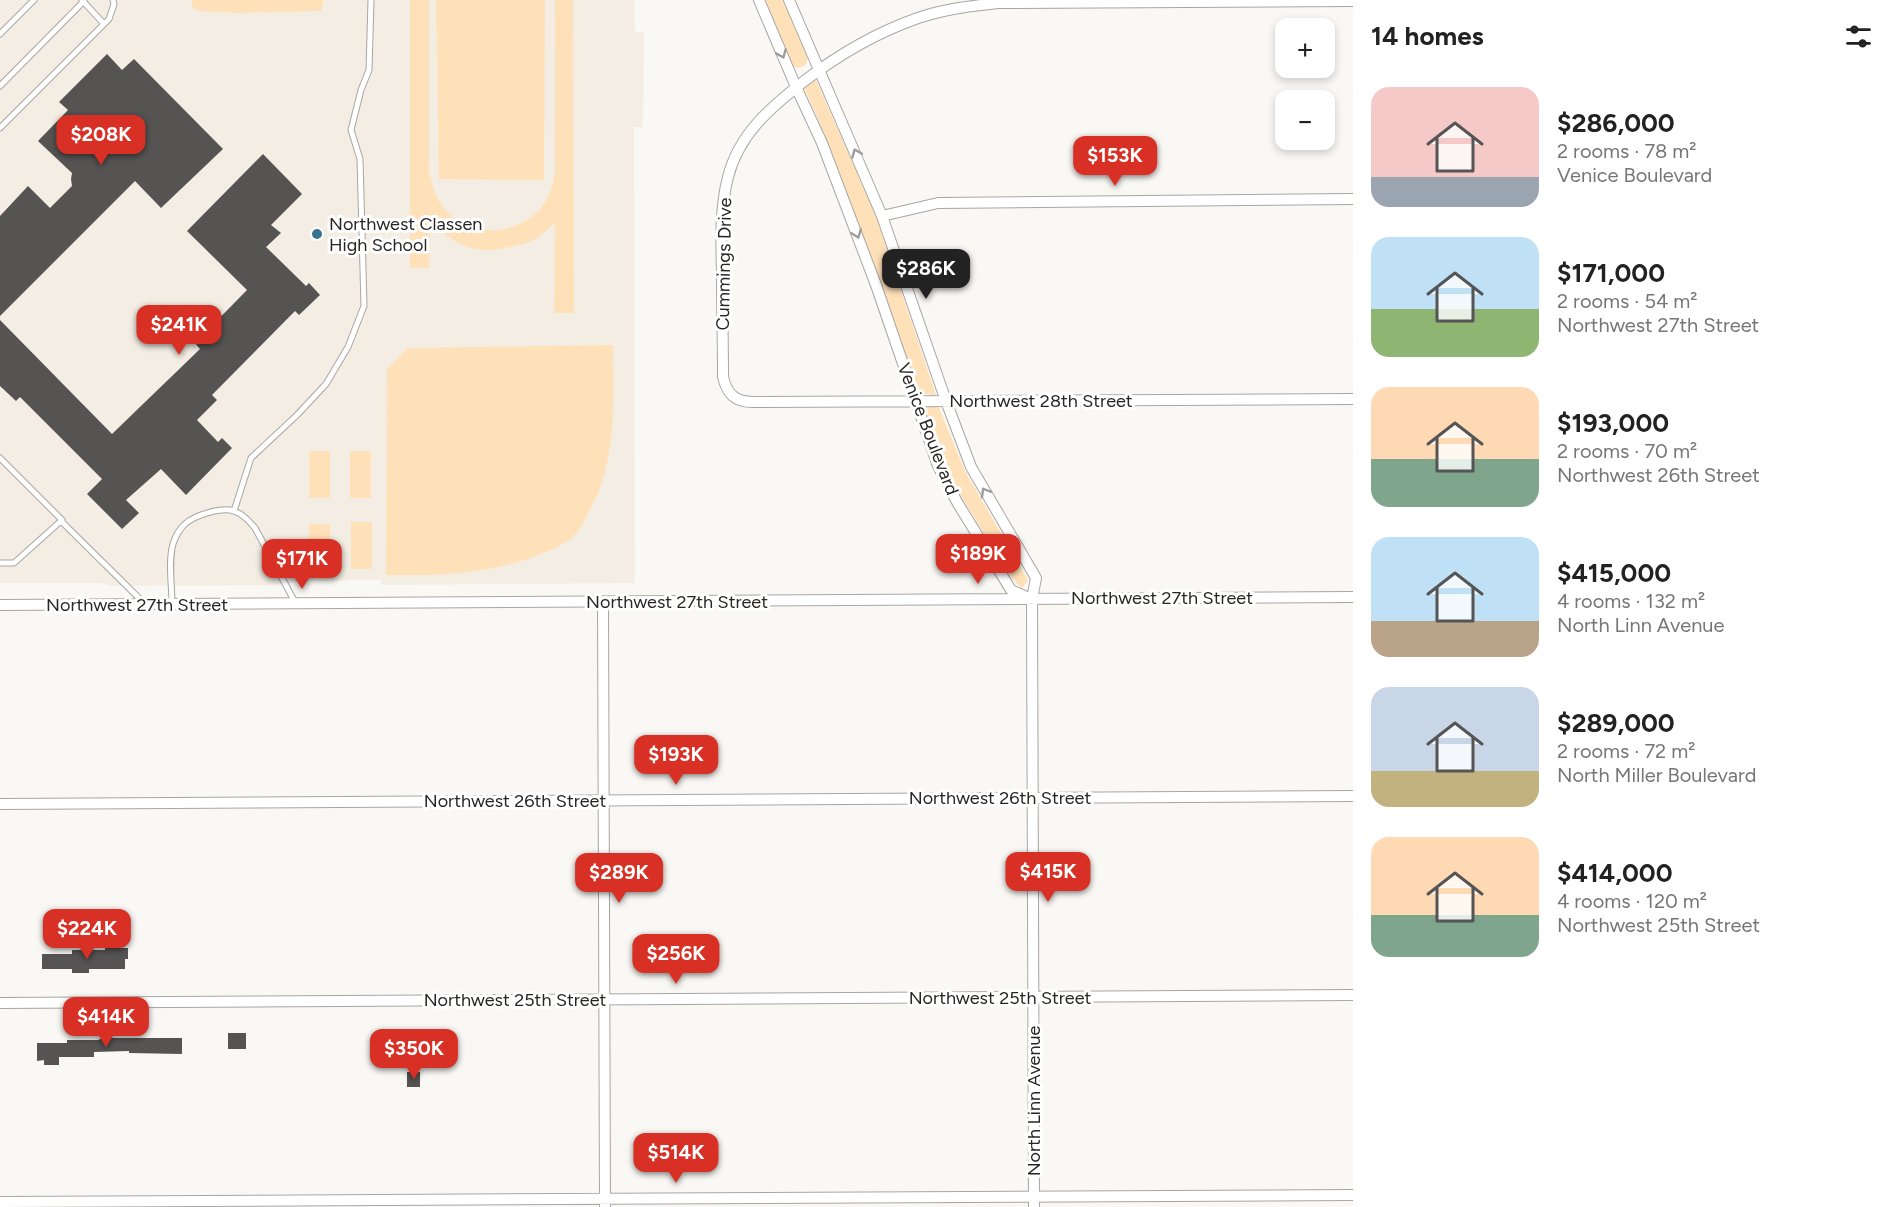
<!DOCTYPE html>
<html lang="en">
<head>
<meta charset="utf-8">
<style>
	:root { --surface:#fff; --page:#f6f6f6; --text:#222; --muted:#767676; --accent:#d93025 }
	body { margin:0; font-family:Figtree,sans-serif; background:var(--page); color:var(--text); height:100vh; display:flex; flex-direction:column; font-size:22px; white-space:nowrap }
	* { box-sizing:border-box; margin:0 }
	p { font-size:20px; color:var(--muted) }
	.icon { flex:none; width:33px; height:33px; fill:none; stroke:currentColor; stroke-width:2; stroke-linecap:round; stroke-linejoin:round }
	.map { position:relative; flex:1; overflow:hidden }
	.drawer { display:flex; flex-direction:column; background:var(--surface); width:540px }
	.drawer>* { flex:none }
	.fabs { position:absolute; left:1275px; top:18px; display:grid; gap:12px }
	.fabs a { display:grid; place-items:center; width:60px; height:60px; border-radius:12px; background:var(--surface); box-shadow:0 3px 9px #0003; font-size:30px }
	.price { position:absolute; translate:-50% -51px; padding:0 14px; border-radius:12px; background:var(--accent); color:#fff; font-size:20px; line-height:39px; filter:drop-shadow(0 2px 3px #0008) }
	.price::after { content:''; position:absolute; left:50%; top:36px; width:18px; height:14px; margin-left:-9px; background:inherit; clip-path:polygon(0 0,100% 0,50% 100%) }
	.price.on { background:#222; color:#fff }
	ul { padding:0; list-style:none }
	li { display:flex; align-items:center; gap:18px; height:150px; padding:0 18px }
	li span { display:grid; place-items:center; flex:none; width:168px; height:120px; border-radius:18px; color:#555 }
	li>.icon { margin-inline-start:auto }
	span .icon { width:72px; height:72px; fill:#fffc; stroke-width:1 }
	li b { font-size:26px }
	h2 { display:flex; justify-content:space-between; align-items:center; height:72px; padding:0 18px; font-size:26px }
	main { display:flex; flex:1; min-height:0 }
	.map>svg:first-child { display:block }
	.built { fill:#f3ede3 }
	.green { fill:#ffe1b9 }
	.building { fill:#555452 }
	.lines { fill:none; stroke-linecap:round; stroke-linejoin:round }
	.service-casing { stroke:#a8a6a4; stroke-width:7 }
	.minor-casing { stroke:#a8a6a4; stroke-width:12 }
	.service { stroke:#fff; stroke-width:5 }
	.minor { stroke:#fff; stroke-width:10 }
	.oneway { stroke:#9e9d9d }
	.poi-dot { fill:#38758c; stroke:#fff; stroke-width:2 }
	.labels { text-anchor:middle; stroke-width:6; stroke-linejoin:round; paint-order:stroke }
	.poi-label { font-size:18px; fill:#272625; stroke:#fff; text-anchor:start }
	.street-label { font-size:18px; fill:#272625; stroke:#fff }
</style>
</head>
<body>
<main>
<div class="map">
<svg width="1353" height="1207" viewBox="0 0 1353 1207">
	<rect width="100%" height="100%" fill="#faf8f5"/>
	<path class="built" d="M0 0H634L635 32H644L643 127H634L635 583 381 585V580L299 581 276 585 112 586 100 583H0Z"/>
	<path class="green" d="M192 0H324L321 11 238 13 197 11 192 6Z
		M410 0H429V172C432 185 435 196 443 207 465 239 517 237 541 208 549 198 552 187 555 174V0H573L574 313H554L555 223C549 228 543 234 537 238 529 243 519 245 510 247 477 256 455 245 430 222L429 268H410Z
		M436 0H545L544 180 439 179Z
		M761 0H782L808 54C808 67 801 70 790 66Z
		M816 80 876 216 936 395 924 394 917 388 819 121 804 88Z
		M613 345C613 402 618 464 587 515 584 522 580 529 575 535 563 546 546 552 531 558 483 574 436 576 386 575L387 369 408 348Z
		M923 405H938L965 471 1028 580 1022 589 1010 576 955 486Z
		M309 451H330V498H309Z
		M350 451H371V498H350Z
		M351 522H372V569H351Z
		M309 524H330V570H309Z"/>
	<path class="building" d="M107 54 122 70 134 59 223 149 161 208 135 181 0 316V216L28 186 50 208 72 186 71 179 72 173 38 141 68 110 59 102Z
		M263 154 302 194 271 225 281 233 266 247 306 286 309 283 320 295 299 315 295 311 212 395 217 400 197 420 218 442 222 438 232 448 186 495 161 469 126 500 139 513 122 529 87 494 102 479 20 397 16 401 0 386V320L112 434 200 349 195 343 247 290 187 231Z
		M105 948H128V959H125V969H89V973H72V969H42V954H72V950H105Z
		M228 1033H246V1049H228Z
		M103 1038H182V1054L129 1053V1051L94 1052V1057H59V1065H44V1060L37 1061V1043H67V1040H98Z
		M407 1072H420V1087H407Z"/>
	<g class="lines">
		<defs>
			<path id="service" d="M82 0 104 24
				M0 34 34 0
				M0 86 84 1
				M0 128 109 19 114 4 113 0
				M0 458 62 520 14 563H0
				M234 511 251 458 297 415 326 384 348 347 364 306 360 159 351 130 361 90 369 70 371 0
				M61 521 143 602
				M172 605C172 585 168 562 173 544 175 537 180 528 185 524 195 515 221 507 234 511 243 514 249 521 255 528L296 604"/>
			<path id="minor" d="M759 0 796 87 822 143 876 285 938 466 957 502 1011 590 1029 598
				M789 0 882 216 946 401 971 467 1036 578 1032 599 1034 1207
				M1353 1 998 3C971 6 944 9 918 18 875 33 838 55 803 82 770 108 739 134 728 177 720 208 721 240 722 272 722 307 723 342 723 377 727 394 735 402 753 402L1353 399
				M882 216 938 203 1353 199
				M603 602 605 1207
				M0 605 1353 597
				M0 804 1353 796
				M0 1003 1353 995
				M0 1202 1353 1195"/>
		</defs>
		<use href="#service" class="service-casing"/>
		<use href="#minor" class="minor-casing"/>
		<use href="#service" class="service"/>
		<use href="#minor" class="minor"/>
	</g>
	<defs><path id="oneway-chevron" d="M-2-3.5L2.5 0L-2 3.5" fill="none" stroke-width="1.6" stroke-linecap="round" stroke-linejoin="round" transform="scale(1.5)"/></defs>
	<g class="oneway">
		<use href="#oneway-chevron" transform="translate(782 54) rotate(67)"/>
		<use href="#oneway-chevron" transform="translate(856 153) rotate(-113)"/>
		<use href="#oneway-chevron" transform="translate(857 234) rotate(69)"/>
		<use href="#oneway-chevron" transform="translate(985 492) rotate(-120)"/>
	</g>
	<circle class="poi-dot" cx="317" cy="234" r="6"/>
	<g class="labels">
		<g class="poi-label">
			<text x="329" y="230">Northwest Classen<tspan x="329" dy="21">High School</tspan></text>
		</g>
		<g class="street-label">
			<text transform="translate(724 264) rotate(-89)" y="6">Cummings Drive</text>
			<text x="1041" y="407">Northwest 28th Street</text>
			<text transform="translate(928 429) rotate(69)" y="6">Venice Boulevard</text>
			<text x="1162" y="604">Northwest 27th Street</text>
			<text x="677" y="608">Northwest 27th Street</text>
			<text x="137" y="611">Northwest 27th Street</text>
			<text x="1000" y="804">Northwest 26th Street</text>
			<text x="515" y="807">Northwest 26th Street</text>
			<text x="1000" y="1004">Northwest 25th Street</text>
			<text x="515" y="1006">Northwest 25th Street</text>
			<text transform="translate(1034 1101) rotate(-90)" y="6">North Linn Avenue</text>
		</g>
	</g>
</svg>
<div class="fabs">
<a>+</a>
<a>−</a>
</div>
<b class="price" style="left:101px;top:166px">$208K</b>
<b class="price" style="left:1115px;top:187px">$153K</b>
<b class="price on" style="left:926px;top:300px">$286K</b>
<b class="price" style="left:179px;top:356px">$241K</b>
<b class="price" style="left:978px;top:585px">$189K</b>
<b class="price" style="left:302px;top:590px">$171K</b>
<b class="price" style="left:676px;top:786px">$193K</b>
<b class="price" style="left:1048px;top:903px">$415K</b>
<b class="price" style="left:619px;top:904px">$289K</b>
<b class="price" style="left:87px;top:960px">$224K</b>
<b class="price" style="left:676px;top:985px">$256K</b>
<b class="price" style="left:106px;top:1048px">$414K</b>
<b class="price" style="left:414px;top:1080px">$350K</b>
<b class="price" style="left:676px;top:1184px">$514K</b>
</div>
<section class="drawer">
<h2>14 homes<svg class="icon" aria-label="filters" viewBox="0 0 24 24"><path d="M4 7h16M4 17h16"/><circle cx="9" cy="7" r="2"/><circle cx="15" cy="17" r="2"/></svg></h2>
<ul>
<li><span style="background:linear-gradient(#f6c9c9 75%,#9aa5b1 0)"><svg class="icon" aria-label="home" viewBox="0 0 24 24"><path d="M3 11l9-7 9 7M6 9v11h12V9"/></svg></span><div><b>$286,000</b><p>2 rooms · 78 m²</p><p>Venice Boulevard</p></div></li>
<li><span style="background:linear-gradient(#bfe0f5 60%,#8fb573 0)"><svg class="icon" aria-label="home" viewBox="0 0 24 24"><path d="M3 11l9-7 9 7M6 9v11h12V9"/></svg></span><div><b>$171,000</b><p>2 rooms · 54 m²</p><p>Northwest 27th Street</p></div></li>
<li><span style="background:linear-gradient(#ffd9b3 60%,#7fa58c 0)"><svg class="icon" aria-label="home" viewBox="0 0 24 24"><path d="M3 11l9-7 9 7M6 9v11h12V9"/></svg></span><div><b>$193,000</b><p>2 rooms · 70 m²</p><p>Northwest 26th Street</p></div></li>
<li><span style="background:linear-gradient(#bfe0f5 70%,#b9a48a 0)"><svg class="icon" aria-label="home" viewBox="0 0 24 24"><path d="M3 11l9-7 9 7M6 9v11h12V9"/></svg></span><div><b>$415,000</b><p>4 rooms · 132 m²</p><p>North Linn Avenue</p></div></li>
<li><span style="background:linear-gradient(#c9d6e8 70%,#c2b280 0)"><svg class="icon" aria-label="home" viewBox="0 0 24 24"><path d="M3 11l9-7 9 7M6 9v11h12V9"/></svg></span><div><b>$289,000</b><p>2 rooms · 72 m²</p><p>North Miller Boulevard</p></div></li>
<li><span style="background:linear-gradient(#ffd9b3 65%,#7fa58c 0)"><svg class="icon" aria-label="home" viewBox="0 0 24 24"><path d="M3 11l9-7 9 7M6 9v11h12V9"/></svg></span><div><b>$414,000</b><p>4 rooms · 120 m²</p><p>Northwest 25th Street</p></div></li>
</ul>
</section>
</main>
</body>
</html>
